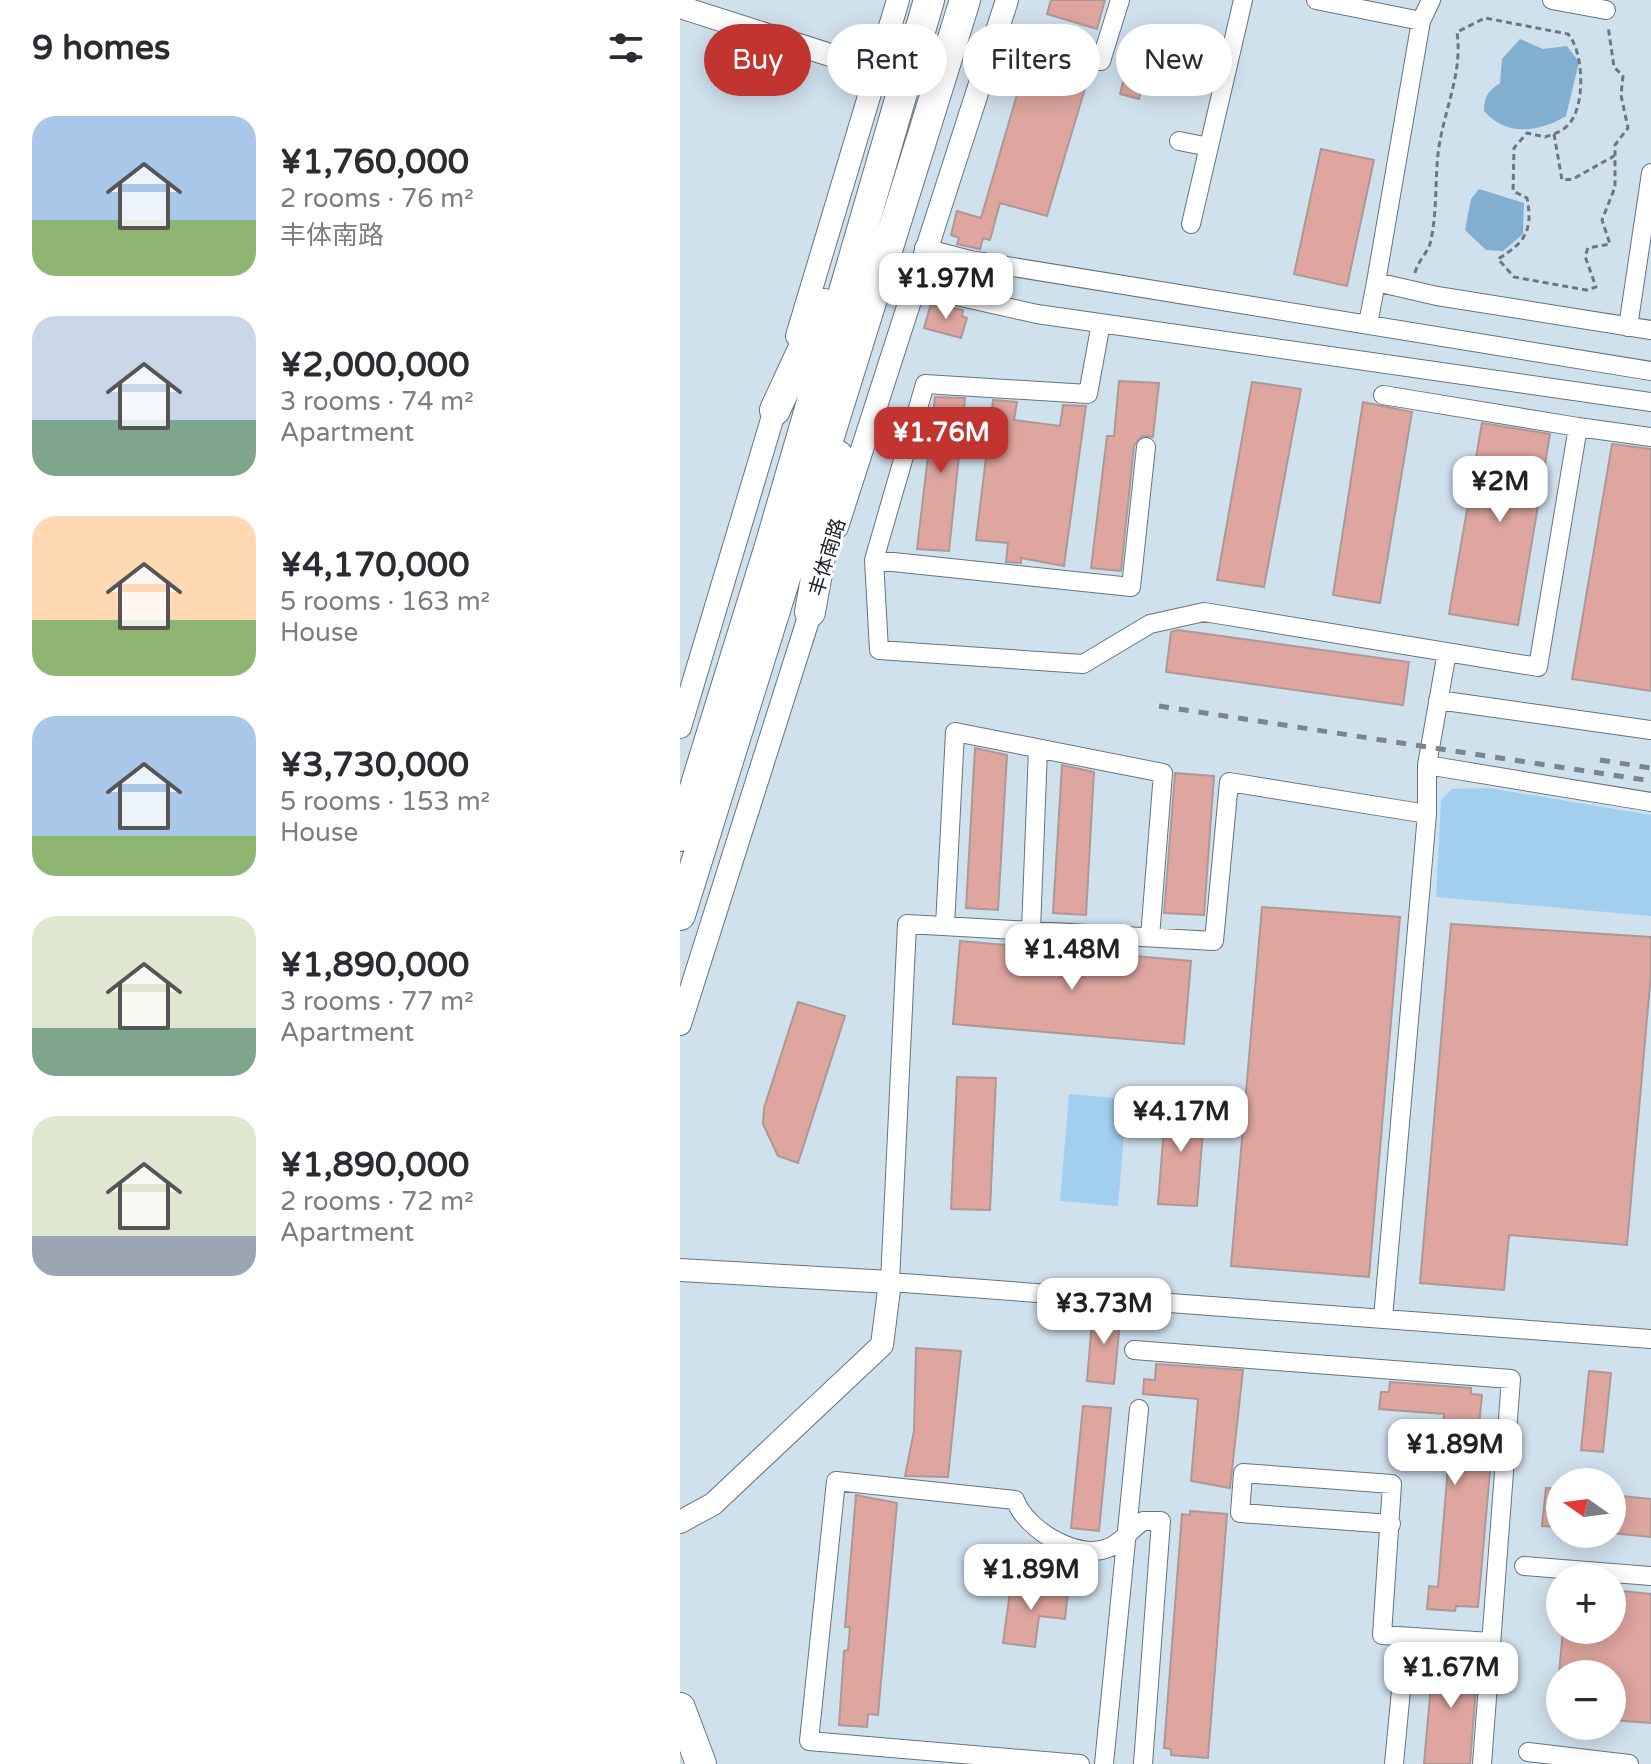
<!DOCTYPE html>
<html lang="en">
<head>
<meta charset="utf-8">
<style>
	:root { --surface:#fff; --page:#f7f7f7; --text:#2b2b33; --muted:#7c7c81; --accent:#c23430 }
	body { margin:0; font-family:"Varela Round","Noto Sans SC",sans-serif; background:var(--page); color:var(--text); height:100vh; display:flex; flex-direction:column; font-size:30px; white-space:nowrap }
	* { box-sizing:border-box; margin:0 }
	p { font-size:26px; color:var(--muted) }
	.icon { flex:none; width:44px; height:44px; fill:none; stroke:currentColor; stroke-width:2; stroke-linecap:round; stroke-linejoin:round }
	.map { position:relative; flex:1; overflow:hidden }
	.sheet { display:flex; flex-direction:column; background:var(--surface); width:680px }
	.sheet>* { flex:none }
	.hud { position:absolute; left:24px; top:24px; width:760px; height:72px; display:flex; gap:16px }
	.needle { width:52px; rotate:284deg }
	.controls { position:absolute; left:866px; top:1468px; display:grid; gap:16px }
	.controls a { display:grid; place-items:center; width:80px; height:80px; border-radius:50%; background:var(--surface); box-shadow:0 4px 20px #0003; font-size:40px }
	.price { position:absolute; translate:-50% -68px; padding:0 18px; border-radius:16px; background:#fff; color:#222; font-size:26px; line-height:52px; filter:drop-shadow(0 2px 4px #0008) }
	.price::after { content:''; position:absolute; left:50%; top:48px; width:24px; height:18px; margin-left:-12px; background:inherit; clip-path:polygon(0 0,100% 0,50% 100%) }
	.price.selected { background:var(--accent); color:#fff }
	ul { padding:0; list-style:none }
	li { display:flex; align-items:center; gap:24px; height:200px; padding:0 32px }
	li span { display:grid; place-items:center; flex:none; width:224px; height:160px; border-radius:24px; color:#555 }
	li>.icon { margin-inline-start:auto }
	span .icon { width:96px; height:96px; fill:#fffc; stroke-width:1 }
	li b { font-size:34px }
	h2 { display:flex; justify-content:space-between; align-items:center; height:96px; padding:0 32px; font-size:34px }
	.chip { padding:0 28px; border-radius:36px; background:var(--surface); box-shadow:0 4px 20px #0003; font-size:28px; line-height:72px }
	.chip.selected { background:var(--accent); color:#fff }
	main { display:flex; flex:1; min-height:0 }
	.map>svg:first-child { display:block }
	.green { fill:#a3cfef }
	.water { fill:#82aecf }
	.building { fill:#dea69f; stroke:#ad9896; stroke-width:2 }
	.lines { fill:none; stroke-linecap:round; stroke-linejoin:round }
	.minor-casing { stroke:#65747f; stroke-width:20 }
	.tertiary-casing { stroke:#65747f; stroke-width:24 }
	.trunk-casing { stroke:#65747f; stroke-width:32 }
	.path { stroke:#6c7780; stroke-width:3; stroke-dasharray:6 4; stroke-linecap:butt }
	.minor { stroke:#fff; stroke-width:18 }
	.tertiary { stroke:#fff; stroke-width:22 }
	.trunk { stroke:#fff; stroke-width:30 }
	.rail { stroke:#7a868f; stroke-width:5; stroke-dasharray:10 10; stroke-linecap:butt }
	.labels { text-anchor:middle; stroke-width:6; stroke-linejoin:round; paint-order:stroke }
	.street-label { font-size:20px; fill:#1a2025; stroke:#fff }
</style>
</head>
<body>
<main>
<section class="sheet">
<h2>9 homes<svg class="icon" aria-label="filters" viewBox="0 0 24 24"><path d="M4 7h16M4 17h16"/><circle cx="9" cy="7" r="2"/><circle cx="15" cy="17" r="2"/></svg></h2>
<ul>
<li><span style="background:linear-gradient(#a9c7e8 65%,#8fb573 0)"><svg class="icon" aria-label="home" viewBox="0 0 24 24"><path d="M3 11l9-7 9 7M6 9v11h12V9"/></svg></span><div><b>¥1,760,000</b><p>2 rooms · 76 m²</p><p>丰体南路</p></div></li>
<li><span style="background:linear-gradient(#c9d6e8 65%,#7fa58c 0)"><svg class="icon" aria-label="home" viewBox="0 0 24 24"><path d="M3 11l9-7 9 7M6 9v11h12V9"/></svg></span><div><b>¥2,000,000</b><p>3 rooms · 74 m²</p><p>Apartment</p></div></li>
<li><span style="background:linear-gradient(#ffd9b3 65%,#8fb573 0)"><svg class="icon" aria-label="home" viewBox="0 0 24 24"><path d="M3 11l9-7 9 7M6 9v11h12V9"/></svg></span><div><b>¥4,170,000</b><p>5 rooms · 163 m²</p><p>House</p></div></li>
<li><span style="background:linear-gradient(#a9c7e8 75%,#8fb573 0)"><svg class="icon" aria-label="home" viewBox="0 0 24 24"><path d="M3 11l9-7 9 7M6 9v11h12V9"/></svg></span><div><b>¥3,730,000</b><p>5 rooms · 153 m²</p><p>House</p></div></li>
<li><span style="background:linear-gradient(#dfe7d0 70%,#7fa58c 0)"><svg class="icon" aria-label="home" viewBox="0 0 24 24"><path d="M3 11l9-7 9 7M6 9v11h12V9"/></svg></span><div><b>¥1,890,000</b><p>3 rooms · 77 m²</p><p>Apartment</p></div></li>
<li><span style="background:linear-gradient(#dfe7d0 75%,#9aa5b1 0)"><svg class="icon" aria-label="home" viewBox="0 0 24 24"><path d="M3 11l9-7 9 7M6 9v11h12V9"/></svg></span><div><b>¥1,890,000</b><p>2 rooms · 72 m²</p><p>Apartment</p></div></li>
</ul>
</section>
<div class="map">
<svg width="971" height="1764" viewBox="0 0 971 1764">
	<rect width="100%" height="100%" fill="#d0e1ee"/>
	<path class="green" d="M809 788 971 815V916L756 897 761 800 772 789Z
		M389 1094 447 1099 438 1206 380 1201Z"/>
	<path class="water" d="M840 39 863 49 887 46 899 62 886 116C860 132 826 137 804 111 804 97 808 91 820 83L822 59Z
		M799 189 844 203 843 234 823 251 806 250 785 230 791 199Z"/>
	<path class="building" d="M371 0H425L417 29 367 14Z
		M451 39 478 46 474 59 508 70 501 95 463 84 459 99 440 94 449 60 445 58Z
		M345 67 406 85 367 216 320 203 310 240 303 238 300 249 277 244 279 238 271 235 277 211 301 218Z
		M641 149 694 160 667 286 614 274Z
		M271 267 293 273 290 287 267 282Z
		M251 304 283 310 282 316 287 318 281 338 244 328Z
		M439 381 479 383 473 437 462 436 454 446 441 571 411 568 427 436H434Z
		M572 382 621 389 584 587 537 580Z
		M255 397 285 398 269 551 237 549Z
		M313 400 337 402 334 420 380 426 383 405 406 406 384 566 341 558V563L326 562 328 543 296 540Z
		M683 402 732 412 700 603 653 595Z
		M802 423 870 434 838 625 769 614Z
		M932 444 971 449V691L892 679Z
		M498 630 729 662 723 705 486 672 491 632Z
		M295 748 327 755 318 910 286 908Z
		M382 765 414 772 406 915 373 913Z
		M495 773 534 776 524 915 484 913Z
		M582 907 720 917 689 1277 551 1266Z
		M771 924 971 937V973L947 1245 829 1235 824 1290 740 1283Z
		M280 941 511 961 504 1044 273 1024Z
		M118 1002 165 1016 118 1163 98 1156 83 1124 84 1108Z
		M277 1077 316 1078 310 1210 271 1209Z
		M486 1102 525 1105 517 1206 478 1204Z
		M413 1309 441 1311 434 1384 407 1381Z
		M236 1348 281 1351 268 1477 225 1476 234 1431Z
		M476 1364 563 1370 550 1488 511 1481 518 1399 463 1394 464 1379 475 1380Z
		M909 1371 931 1373 923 1452 901 1450Z
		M710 1382 791 1388V1394L802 1395 798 1435 813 1437 798 1607 776 1606 775 1611 747 1609 749 1586 758 1587 771 1431H763L764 1414 699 1409 701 1392H709Z
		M403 1406 431 1408 419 1531 391 1528Z
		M866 1488 880 1489V1527L862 1526Z
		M176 1495 217 1503 198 1715 188 1714 187 1727 159 1725 164 1651 168 1650 170 1627H165Z
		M932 1495 971 1499V1537L932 1533Z
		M510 1511 547 1514 528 1758 491 1755V1749L484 1748 502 1514 510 1515Z
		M331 1584 388 1591 385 1619 359 1616 355 1647 323 1643Z
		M933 1590 971 1594V1723L932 1720V1674H879L883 1630H932Z
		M754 1650 778 1652 779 1660 798 1661 790 1764H744Z"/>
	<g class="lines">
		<defs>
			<path id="minor" d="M636 0 741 21 696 282
				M872 0 926 10
				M741 21 751 0
				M317 32 421 61 440 0
				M499 141 529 147
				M511 224 563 0
				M244 248 290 260 971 371
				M232 286 357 314 971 402
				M421 323 408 394 245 384 194 560 451 587 466 447
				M688 324 696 282 757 296 971 330
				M948 327 971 173
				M898 427 971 437
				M194 560 199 650 403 664 470 624 524 612 858 667 898 427 703 395
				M758 700 971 730
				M747 765 767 652
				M971 802 747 765V814L549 782 534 941 227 924 210 1282 971 1339
				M265 926 275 732 483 773 470 937
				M351 930 358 749
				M703 1318 747 814
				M454 1350 831 1379 802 1764
				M711 1524 560 1513 563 1473 712 1484 702 1635 811 1642
				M844 1566 971 1576
				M848 1752 949 1764
				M400 1764 129 1741 156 1481 335 1500C346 1530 402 1565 434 1545 444 1539 453 1528 463 1521H481L463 1764
				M424 1764 459 1409
				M714 1764 726 1637"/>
			<path id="tertiary" d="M0 7 197 70
				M117 336 218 0
				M157 527 327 0
				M0 727 99 396
				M0 1024 135 598
				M0 1270 210 1282 202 1345 33 1504 0 1522"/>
			<path id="trunk" d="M95 410 144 304
				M130 612 158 456
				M0 836 90 546 249 0
				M0 915 285 0
				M0 1708 21 1764"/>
		</defs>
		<use href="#minor" class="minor-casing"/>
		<use href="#tertiary" class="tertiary-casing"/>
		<use href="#trunk" class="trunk-casing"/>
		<path class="path" d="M874 134 882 180 893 179 934 156
			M735 273C738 260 749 252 751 240 757 212 755 182 758 154 763 111 783 75 777 32L805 18 888 34C904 52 906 107 888 125 882 132 873 134 865 137L847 133 834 148 833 191 847 198C853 230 846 242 818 259L834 277 906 290 916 287 905 256 908 248 930 244 922 220 935 187V145L948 128 941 95 943 76 934 67 928 26"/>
		<use href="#minor" class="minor"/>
		<use href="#tertiary" class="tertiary"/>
		<use href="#trunk" class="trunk"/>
		<path class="rail" d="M479 706 971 781
			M920 760 971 768"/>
	</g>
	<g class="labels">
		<g class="street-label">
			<text transform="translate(147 557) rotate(-73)" y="7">丰体南路</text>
		</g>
	</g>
</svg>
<div class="controls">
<a><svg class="needle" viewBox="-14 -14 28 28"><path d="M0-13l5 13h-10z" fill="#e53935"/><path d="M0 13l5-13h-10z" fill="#7c7c81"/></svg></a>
<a>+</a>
<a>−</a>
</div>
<b class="price" style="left:266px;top:321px">¥1.97M</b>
<b class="price selected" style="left:261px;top:475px">¥1.76M</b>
<b class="price" style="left:820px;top:524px">¥2M</b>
<b class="price" style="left:392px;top:992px">¥1.48M</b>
<b class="price" style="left:501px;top:1154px">¥4.17M</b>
<b class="price" style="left:424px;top:1346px">¥3.73M</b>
<b class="price" style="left:775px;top:1487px">¥1.89M</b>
<b class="price" style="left:351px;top:1612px">¥1.89M</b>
<b class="price" style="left:771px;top:1710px">¥1.67M</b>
<div class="hud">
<a class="chip selected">Buy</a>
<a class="chip">Rent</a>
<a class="chip">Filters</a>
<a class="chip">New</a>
</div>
</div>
</main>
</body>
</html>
